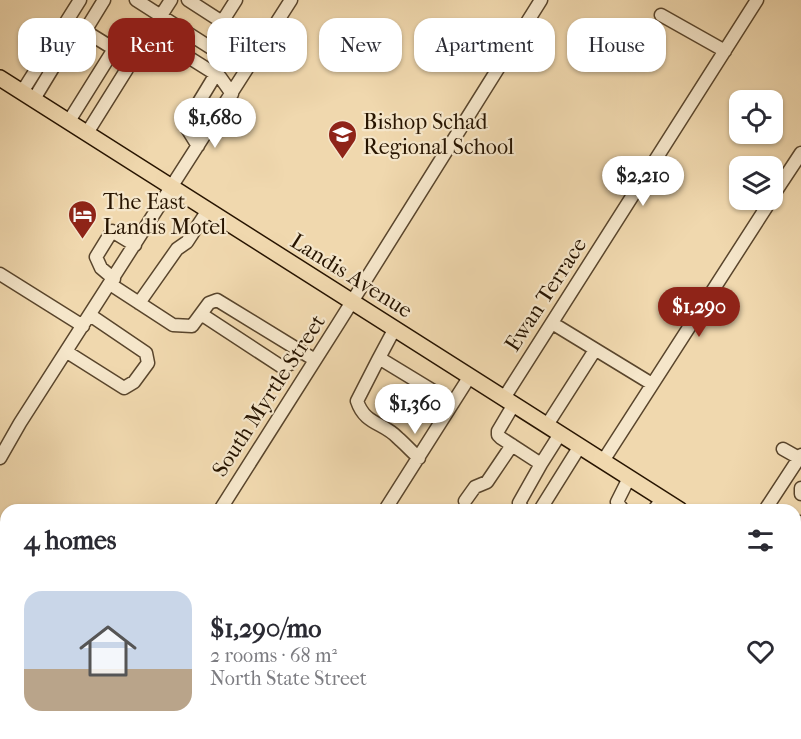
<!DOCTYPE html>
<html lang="en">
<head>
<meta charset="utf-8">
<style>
	:root { --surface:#fff; --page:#f7f7f7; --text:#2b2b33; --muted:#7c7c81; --line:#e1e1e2; --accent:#8f2418 }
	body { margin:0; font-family:"IM FELL French Canon",serif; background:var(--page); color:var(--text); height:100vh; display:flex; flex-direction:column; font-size:22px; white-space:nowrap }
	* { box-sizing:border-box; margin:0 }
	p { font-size:20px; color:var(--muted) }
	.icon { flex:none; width:33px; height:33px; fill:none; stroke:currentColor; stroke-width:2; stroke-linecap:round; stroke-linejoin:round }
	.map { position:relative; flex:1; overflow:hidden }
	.details { position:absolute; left:0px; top:504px; width:801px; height:236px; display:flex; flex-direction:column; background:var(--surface); border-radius:18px 18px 0 0; box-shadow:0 2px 4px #0004 }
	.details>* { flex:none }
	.hud { position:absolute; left:18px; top:18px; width:765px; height:54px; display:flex; gap:12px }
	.controls { position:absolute; left:729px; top:90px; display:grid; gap:12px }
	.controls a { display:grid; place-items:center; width:54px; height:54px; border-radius:12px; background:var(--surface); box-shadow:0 2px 4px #0004; font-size:30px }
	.price { position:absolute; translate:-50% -51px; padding:0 14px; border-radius:21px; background:#fff; color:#222; font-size:20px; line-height:39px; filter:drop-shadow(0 2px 3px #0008) }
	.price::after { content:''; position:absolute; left:50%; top:36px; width:18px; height:14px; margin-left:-9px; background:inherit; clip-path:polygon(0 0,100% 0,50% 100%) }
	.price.current { background:var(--accent); color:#fff }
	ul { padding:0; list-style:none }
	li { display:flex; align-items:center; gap:18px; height:150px; padding:0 24px }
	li+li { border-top:2px solid var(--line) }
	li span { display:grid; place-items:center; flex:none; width:168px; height:120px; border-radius:18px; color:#555 }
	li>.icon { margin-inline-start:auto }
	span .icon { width:72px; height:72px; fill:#fffc; stroke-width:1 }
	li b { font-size:26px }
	h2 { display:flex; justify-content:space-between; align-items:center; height:72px; padding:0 24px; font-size:26px }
	.chip { padding:0 21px; border-radius:18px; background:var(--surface); box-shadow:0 2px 4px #0004; font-size:21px; line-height:54px }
	.chip.current { background:var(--accent); color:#fff }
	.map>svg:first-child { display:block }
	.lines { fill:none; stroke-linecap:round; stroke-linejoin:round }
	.minor-casing { stroke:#59452c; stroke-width:15 }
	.major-casing { stroke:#271400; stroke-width:18 }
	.minor { stroke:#f5e6ca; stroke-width:12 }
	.major { stroke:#f0d8ae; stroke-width:15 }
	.labels { text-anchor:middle; stroke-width:4.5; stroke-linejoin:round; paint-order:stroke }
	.poi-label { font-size:22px; fill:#271400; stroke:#f5e6ca; text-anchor:start }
	.street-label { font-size:22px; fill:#271400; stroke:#f5e6ca }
</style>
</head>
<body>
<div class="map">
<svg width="801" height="739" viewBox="0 0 801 739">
	<rect width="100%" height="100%" fill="#f0d8ae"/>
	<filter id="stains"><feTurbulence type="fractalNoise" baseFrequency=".00333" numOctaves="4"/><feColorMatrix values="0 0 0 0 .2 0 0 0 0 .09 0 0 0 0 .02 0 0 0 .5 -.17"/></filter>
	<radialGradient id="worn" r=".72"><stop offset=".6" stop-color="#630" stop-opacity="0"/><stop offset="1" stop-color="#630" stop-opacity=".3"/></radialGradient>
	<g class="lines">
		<defs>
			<path id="minor" d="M104 0 85 31 127 57 140 48 171 0
				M136 0 222 55 223 59 222 64 185 125 198 146
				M188 0 261 47
				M661 15 725 51
				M222 22 236 0
				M150 33 220 77 232 94
				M22 92 80 0
				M34 99 71 38 78 32 85 31
				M69 121 114 49
				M87 133 127 69V57
				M772 197 801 153
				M0 274 83 326
				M114 279 101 268 96 257 112 231 135 245
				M110 284 173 325 192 326 209 303 217 300 315 360
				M139 303 177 249 187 242 208 210
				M201 314 282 367 290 364 298 350
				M552 323 652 384
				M395 328 379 358 453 403
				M67 352 124 388 134 382 148 363 146 353 90 315
				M379 358 357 401C365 425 383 422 398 438 405 444 411 451 419 458
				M504 398 757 0
				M514 404 498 431V435L501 438 541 464 560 434
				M547 425 595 350
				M783 449 799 458
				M0 458 20 423 291 0
				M603 461 771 200
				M801 488V494
				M465 501 475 487 487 482 512 445
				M220 510 338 324 541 0
				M385 510 470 376
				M523 510 519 503 541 464
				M540 510 580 446
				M623 510 617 502 629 478
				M654 510 662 499
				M765 510 801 455
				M795 532 801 522
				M795 688 798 682
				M795 702 801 705
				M117 734 125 739
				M74 739 78 734
				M239 739 242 734
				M394 739 398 734
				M631 739 635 734"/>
			<path id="major" d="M0 78 680 510
				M795 584 801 587"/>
		</defs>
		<use href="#minor" class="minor-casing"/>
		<use href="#major" class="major-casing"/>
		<use href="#minor" class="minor"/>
		<use href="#major" class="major"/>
	</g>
	<defs>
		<symbol id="school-pin" viewBox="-11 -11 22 30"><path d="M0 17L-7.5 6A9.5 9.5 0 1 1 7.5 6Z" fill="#8f2418" stroke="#f5e6ca"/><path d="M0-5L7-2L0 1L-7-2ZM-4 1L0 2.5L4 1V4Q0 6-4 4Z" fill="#fff"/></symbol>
		<symbol id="hotel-pin" viewBox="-11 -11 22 30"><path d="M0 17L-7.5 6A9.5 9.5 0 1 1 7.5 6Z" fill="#8f2418" stroke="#f5e6ca"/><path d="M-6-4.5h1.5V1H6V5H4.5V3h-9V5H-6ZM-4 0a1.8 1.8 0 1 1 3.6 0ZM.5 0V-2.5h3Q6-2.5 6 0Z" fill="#fff"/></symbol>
	</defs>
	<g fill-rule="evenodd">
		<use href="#school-pin" x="326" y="118" width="33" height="45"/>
		<use href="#hotel-pin" x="66" y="198" width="33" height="45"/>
	</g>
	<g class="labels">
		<g class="poi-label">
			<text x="363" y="129">Bishop Schad<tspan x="363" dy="25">Regional School</tspan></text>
			<text x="103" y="209">The East<tspan x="103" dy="25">Landis Motel</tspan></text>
		</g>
		<g class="street-label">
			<text transform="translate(352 275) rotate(32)" y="8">Landis Avenue</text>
			<text transform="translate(545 294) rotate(-57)" y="8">Ewan Terrace</text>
			<text transform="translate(268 395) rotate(-57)" y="8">South Myrtle Street</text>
		</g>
	</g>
	<rect width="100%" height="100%" filter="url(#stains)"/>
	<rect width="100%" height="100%" fill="url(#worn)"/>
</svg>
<div class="controls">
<a><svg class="icon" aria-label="locate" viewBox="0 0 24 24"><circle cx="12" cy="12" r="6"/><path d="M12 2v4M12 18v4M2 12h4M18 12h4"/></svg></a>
<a><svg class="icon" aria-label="layers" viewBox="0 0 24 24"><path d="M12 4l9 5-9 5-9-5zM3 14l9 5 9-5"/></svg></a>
</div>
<b class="price" style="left:215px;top:149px">$1,680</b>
<b class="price" style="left:643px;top:207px">$2,210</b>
<b class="price current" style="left:699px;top:338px">$1,290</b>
<b class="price" style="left:415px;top:435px">$1,360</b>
<div class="hud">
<a class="chip">Buy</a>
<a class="chip current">Rent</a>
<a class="chip">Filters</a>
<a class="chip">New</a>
<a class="chip">Apartment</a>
<a class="chip">House</a>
</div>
<section class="details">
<h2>4 homes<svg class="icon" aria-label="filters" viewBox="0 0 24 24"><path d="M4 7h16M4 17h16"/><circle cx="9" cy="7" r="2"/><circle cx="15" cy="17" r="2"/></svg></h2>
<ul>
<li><span style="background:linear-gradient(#c9d6e8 65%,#b9a48a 0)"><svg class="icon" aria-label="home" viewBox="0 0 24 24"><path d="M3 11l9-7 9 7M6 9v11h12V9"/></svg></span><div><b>$1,290/mo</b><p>2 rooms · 68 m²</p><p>North State Street</p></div><svg class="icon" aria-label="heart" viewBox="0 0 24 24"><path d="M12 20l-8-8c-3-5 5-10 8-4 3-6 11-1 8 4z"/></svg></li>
</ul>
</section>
</div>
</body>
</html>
